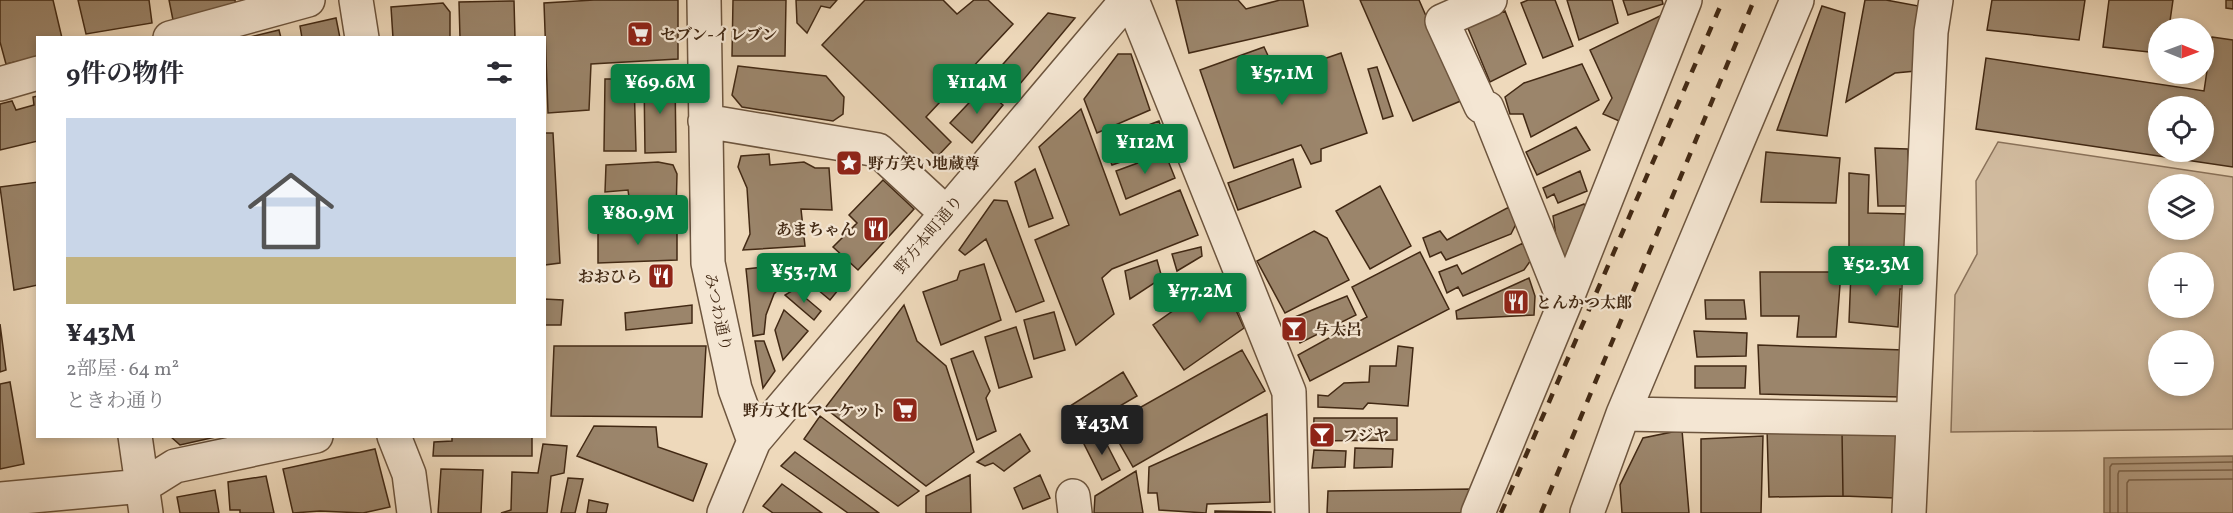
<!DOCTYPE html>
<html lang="ja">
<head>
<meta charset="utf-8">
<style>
	:root { --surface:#fff; --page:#f2f2f3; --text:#2b2b33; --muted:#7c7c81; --accent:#0b8043 }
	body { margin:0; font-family:Vollkorn,"Noto Serif JP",serif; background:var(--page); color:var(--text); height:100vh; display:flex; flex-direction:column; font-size:22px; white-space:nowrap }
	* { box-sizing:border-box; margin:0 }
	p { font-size:20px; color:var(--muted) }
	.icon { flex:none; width:33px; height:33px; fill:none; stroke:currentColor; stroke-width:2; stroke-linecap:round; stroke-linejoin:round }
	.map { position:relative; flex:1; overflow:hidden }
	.details { position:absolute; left:36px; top:36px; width:510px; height:402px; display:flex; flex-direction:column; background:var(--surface); border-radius:0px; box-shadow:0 3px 9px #0003 }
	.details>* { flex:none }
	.needle { width:39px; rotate:91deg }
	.buttons { position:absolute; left:2148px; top:18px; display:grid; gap:12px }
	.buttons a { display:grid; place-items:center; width:66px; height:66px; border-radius:50%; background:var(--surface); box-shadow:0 3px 9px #0003; font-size:30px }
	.price { position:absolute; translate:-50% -51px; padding:0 14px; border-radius:6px; background:var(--accent); color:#fff; font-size:20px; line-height:39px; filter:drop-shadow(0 2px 3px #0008) }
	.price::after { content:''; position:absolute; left:50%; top:36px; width:18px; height:14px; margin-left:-9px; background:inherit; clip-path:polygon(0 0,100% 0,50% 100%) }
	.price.active { background:#222; color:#fff }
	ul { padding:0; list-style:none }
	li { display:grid; align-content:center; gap:12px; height:318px; padding:0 30px }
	li span { display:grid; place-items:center; height:186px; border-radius:0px; color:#555 }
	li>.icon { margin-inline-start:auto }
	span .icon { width:108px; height:108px; fill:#fffc; stroke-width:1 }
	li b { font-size:26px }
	h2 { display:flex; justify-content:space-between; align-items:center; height:72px; padding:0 30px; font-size:26px }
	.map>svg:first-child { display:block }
	.green { fill:#d1bb9f; stroke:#8a725a; stroke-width:1.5; fill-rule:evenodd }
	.water { fill:#b49d82; stroke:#866f56; stroke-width:1.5 }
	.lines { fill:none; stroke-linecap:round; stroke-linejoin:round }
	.shore { stroke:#7b634b; stroke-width:1.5 }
	.building { fill:#9b856b; stroke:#422914; stroke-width:1.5; fill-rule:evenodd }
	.minor-casing { stroke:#6d553e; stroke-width:36 }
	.minor { stroke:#f4e6d3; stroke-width:33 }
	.rail { stroke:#422914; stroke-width:4.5; stroke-dasharray:10 10; stroke-linecap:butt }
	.labels { text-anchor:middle; stroke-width:4.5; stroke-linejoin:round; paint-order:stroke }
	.poi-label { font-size:16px; font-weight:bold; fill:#422914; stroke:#f4e6d3; text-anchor:start }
	.street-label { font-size:16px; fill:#422914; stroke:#f4e6d3 }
</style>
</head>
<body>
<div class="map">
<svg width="2233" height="513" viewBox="0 0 2233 513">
	<rect width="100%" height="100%" fill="#eed9bb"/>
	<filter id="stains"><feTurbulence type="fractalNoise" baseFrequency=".00333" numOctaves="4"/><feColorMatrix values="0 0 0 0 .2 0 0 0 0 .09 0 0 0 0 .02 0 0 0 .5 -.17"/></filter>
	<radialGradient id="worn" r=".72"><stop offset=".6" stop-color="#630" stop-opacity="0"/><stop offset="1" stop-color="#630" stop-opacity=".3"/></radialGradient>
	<path class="green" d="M1998 142 2233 177V429L1951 432 1955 295 1977 254 1976 181ZM2158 184H2204V230H2158ZM2158 262H2204V308H2158ZM2158 340H2204V386H2158Z"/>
	<path class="water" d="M2233 456V513H2104V458Z"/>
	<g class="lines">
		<path class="shore" d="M2110 513V467L2112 464 2233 462
			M2118 513V474L2119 471 2233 470
			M2127 513V483L2129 480 2233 479"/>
	</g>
	<path class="building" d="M0 0H53L62 38H38V57L6 64 0 42Z
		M78 0H149L152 23 86 34Z
		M169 0H235L236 6 173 20Z
		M594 0H678V59L591 64 589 110 548 113 544 3Z
		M733 0H786L785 56H732Z
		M796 0H837L830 8 821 6 807 33 797 23Z
		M865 0H943L957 14 974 0H988L1013 24 926 117 951 142 937 157 822 45Z
		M1176 0H1238L1246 9 1280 0H1303L1308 26 1189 53Z
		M1360 0H1419L1463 100 1413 121Z
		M1528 0H1555L1573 46 1543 58 1521 3Z
		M1567 0H1612L1618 23 1579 40Z
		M1623 0H1662L1663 4 1628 15Z
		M1865 0H1886L1924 7 1916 71 1895 73 1846 102Z
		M1992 0H2085L2079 40 1987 30Z
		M2109 0H2173L2169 28H2158V53L2103 47Z
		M2226 0H2233V9L2226 8Z
		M514 1 515 38H460L459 2Z
		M443 3 450 12V38H393L391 7Z
		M1822 6 1845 13 1827 136 1777 130Z
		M1505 11 1526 64 1490 82 1467 26Z
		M1668 12 1626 124 1603 114 1612 98 1590 50Z
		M1048 13 1075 18 1009 97 989 80Z
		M336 18 340 38H302L300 26Z
		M279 30 281 38H246Z
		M2212 37 2233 40V167L1976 129 1986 58 2204 91ZM2158 106H2204V152H2158Z
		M1264 47 1277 75 1341 53 1367 133 1321 149V161L1311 164 1301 145 1234 168 1200 70Z
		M1118 54H1131L1150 110 1097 133 1084 99Z
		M1582 64 1599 100 1531 137 1523 114H1510L1505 97 1524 83Z
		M738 66 826 76 844 97 843 114 833 121 742 107 732 95Z
		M1377 67 1393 116 1383 119 1368 69Z
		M644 77 675 78 676 152 645 153Z
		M605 79H634L636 151H604Z
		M983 88 1003 105 972 143 950 123Z
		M38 96V141L0 150V104L12 101 16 110 34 105 33 97Z
		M1081 109 1120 215 1180 190 1198 235 1112 269 1102 278 1114 314 1076 345 1035 240 1069 225 1039 147Z
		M1159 121 1167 146 1112 165 1103 142Z
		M1576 127 1590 150 1537 175 1526 152Z
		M544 133H553L560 263 545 265 544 270Z
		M1875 148 1908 149V206H1878Z
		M1766 152 1840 158 1836 203 1761 202Z
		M1165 153 1175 178 1126 199 1116 171Z
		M769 154 770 165 804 162 815 168H829L832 210 801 209 805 246 743 250 750 234 747 188 738 167 741 156Z
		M1293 159 1301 187 1238 210 1228 183Z
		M658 162 673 165 677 174 676 215 632 220 628 190 605 192 606 165Z
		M1035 169 1053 218 1029 227 1015 182Z
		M1580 171 1587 191 1558 203 1554 194 1547 198 1543 188Z
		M1849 173 1869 175 1868 213 1908 214 1905 253 1849 252Z
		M883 180 914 209 858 270 833 247 857 223 849 215Z
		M38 182V285L14 290 0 187Z
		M1380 186 1411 246 1370 269 1336 211Z
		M994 200 1007 201 1044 301 1016 312 986 239 965 255 959 250Z
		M1584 204 1589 215 1568 257 1559 256 1553 216Z
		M1509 207 1516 224 1511 234 1446 260 1441 252 1430 257 1423 238 1440 231 1447 240Z
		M677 230V260L598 263V233Z
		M1314 231 1327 238 1349 280 1285 313 1257 261Z
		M1523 243 1531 260 1524 270 1463 296 1458 287 1447 293 1439 272 1457 265 1462 274Z
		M1201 247 1202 256 1177 271 1172 254Z
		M1420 252 1449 309 1310 381 1298 355 1367 317 1352 287Z
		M825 259 847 279 830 300 805 279Z
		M1157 260 1162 278 1130 299 1125 271Z
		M984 264 1001 320 941 345 923 292 957 280 960 271Z
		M784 265 787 280 774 294 766 315 764 334 753 336 746 269Z
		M1906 271V289H1900L1898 327 1849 322 1851 272Z
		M1760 272H1841L1836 337H1797L1799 316H1761Z
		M1221 277 1244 328 1184 370 1153 325Z
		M1529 278 1535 296 1534 315 1457 319 1456 311Z
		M795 289 821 311 814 320 785 295Z
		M1347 296 1356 315 1300 343 1290 319Z
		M544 299 563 300 561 325H544Z
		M1705 300H1744L1746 319H1706Z
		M692 305V323L626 330 625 313Z
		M904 305 917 341 946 366 974 452 926 486 825 408Z
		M784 310 808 331 783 360 775 330Z
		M1054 312 1065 350 1034 359 1024 320Z
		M0 324 6 370 0 372Z
		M1016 327 1032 377 999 388 985 337Z
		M1694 331 1747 333 1746 356 1697 357Z
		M755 341H764L775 371 763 388Z
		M1758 345 1904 350 1902 397 1760 394Z
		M554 346H706L702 417 551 416Z
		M1398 346 1413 348 1408 406 1368 403 1363 409 1318 407V395L1328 396 1344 383 1369 382 1370 366H1396Z
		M1242 350 1265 391 1133 467 1109 425Z
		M973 351 990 391 986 398 996 431 977 440 951 359Z
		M1695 366H1746L1745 388H1695Z
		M1123 372 1137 396 1079 430 1067 408Z
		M10 382 24 464 0 469V384Z
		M1267 414 1270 502 1207 504 1206 513 1159 510 1157 493H1148L1149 467Z
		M820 416 919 491 898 506 804 439Z
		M1314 418H1397V440L1313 441Z
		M594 426 656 427 658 447 707 464 693 501 577 456Z
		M1767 429 1842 431 1843 496 1769 497Z
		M1682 430 1689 513H1622L1620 485 1643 438Z
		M1842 431 1897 432 1895 498 1843 496Z
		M1101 433 1120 470 1102 480 1083 442Z
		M1020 434 1030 451 1004 471 993 463 985 466 977 462Z
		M170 436H220L180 445Z
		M452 436H532V456H433L434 442 452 441Z
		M1763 436 1761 513H1701V439Z
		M543 444 567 446 564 473 551 476 547 513H501L511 510 512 472 538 473Z
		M1355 448 1393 449 1392 467 1354 468Z
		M375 449 390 507 363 513 320 511 293 513 283 469Z
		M1314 450 1346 451 1345 467 1312 468Z
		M795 452 879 513H848L781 466Z
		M441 469 483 470 481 513H438Z
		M1136 471 1143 513H1094L1095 496Z
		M970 475 971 513H926V496Z
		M1040 475 1050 498 1023 509 1014 488Z
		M266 476 274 513H240V510H230L228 482Z
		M568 478 583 479 575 513H561Z
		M782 484 822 513H773L763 506Z
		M1471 489 1461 513H1327L1328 491Z
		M215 490 219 513H180L177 497Z
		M589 500 608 504 606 513H587Z
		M1215 511 1271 512V513H1215Z"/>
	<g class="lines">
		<defs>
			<path id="minor" d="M356 0 362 38
				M704 0 708 263 735 389 754 441
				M1132 0 1289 392 1292 513
				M1490 0 1442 21 1481 106 1487 108 1565 303
				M170 38 308 0
				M0 84 38 73
				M705 121 878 150 946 213
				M1623 414 1913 419
				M135 436 146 513
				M394 436 409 474 414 513
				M1073 496 1075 513
				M0 499 143 486 175 466 316 436
				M724 513 754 441 1127 0
				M1478 513 1565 303 1685 0
				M1587 513 1623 414 1797 0
				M1909 513 1931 32 1936 0"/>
		</defs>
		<use href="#minor" class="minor-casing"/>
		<use href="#minor" class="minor"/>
		<path class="rail" d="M1501 513 1723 0
			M1541 513 1754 0"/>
	</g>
	<defs>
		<symbol id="supermarket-square" viewBox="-11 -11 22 22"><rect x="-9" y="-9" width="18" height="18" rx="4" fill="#8f2418" stroke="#f4e6d3"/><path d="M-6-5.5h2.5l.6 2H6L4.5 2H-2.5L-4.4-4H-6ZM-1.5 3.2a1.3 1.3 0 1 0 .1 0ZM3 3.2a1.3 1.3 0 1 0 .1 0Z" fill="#fff"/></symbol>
		<symbol id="sight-square" viewBox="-11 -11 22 22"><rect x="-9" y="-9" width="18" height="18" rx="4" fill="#8f2418" stroke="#f4e6d3"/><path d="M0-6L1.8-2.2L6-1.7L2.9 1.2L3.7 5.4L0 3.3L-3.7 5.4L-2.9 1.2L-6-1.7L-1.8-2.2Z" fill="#fff"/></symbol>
		<symbol id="restaurant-square" viewBox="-11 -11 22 22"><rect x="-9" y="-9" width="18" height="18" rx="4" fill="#8f2418" stroke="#f4e6d3"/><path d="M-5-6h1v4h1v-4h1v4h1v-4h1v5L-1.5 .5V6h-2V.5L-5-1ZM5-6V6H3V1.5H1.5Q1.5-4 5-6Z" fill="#fff"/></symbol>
		<symbol id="bar-square" viewBox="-11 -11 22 22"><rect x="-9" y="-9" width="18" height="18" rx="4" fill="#8f2418" stroke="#f4e6d3"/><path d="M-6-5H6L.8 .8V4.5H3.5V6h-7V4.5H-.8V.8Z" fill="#fff"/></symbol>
	</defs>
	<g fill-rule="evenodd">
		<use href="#supermarket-square" x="625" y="19" width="30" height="30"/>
		<use href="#sight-square" x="834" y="148" width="30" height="30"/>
		<use href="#restaurant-square" x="861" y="214" width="30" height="30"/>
		<use href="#restaurant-square" x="646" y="261" width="30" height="30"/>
		<use href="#restaurant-square" x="1501" y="287" width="30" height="30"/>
		<use href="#bar-square" x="1279" y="314" width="30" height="30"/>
		<use href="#supermarket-square" x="890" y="395" width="30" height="30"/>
		<use href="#bar-square" x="1307" y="420" width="30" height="30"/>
	</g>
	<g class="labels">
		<g class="poi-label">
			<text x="660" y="40">セブン-イレブン</text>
			<text x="868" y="169">野方笑い地蔵尊</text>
			<text x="856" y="235" text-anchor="end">あまちゃん</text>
			<text x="642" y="282" text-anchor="end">おおひら</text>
			<text x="1536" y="308">とんかつ太郎</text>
			<text x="1314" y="335">与太呂</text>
			<text x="886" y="416" text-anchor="end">野方文化マーケット</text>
			<text x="1342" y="441">フジヤ</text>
		</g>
		<g class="street-label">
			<text transform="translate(928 234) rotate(-50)" y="6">野方本町通り</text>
			<text transform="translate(719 312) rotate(78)" y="6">みつわ通り</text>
		</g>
	</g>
	<rect width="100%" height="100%" filter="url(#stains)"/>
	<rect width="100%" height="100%" fill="url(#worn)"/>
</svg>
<div class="buttons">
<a><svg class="needle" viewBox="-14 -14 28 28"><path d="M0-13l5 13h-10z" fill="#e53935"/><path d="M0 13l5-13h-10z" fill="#7c7c81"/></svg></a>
<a><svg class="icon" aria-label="locate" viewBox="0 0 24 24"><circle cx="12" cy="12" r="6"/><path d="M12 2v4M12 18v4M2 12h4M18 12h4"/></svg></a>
<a><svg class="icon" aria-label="layers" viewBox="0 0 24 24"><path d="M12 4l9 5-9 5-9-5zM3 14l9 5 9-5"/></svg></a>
<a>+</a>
<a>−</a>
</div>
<b class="price" style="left:1282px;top:106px">¥57.1M</b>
<b class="price" style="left:660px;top:115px">¥69.6M</b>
<b class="price" style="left:977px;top:115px">¥114M</b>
<b class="price" style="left:1145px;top:175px">¥112M</b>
<b class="price" style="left:638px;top:246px">¥80.9M</b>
<b class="price" style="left:1876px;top:297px">¥52.3M</b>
<b class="price" style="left:804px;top:304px">¥53.7M</b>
<b class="price" style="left:1200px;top:324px">¥77.2M</b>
<b class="price active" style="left:1102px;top:456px">¥43M</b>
<section class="details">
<h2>9件の物件<svg class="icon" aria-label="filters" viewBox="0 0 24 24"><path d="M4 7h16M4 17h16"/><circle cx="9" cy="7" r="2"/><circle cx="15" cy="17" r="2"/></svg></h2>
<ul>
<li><span style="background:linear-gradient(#c9d6e8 75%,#c2b280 0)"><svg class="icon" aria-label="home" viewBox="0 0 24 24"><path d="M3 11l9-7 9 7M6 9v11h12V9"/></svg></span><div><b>¥43M</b><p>2部屋 · 64 m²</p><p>ときわ通り</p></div></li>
</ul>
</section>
</div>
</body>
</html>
